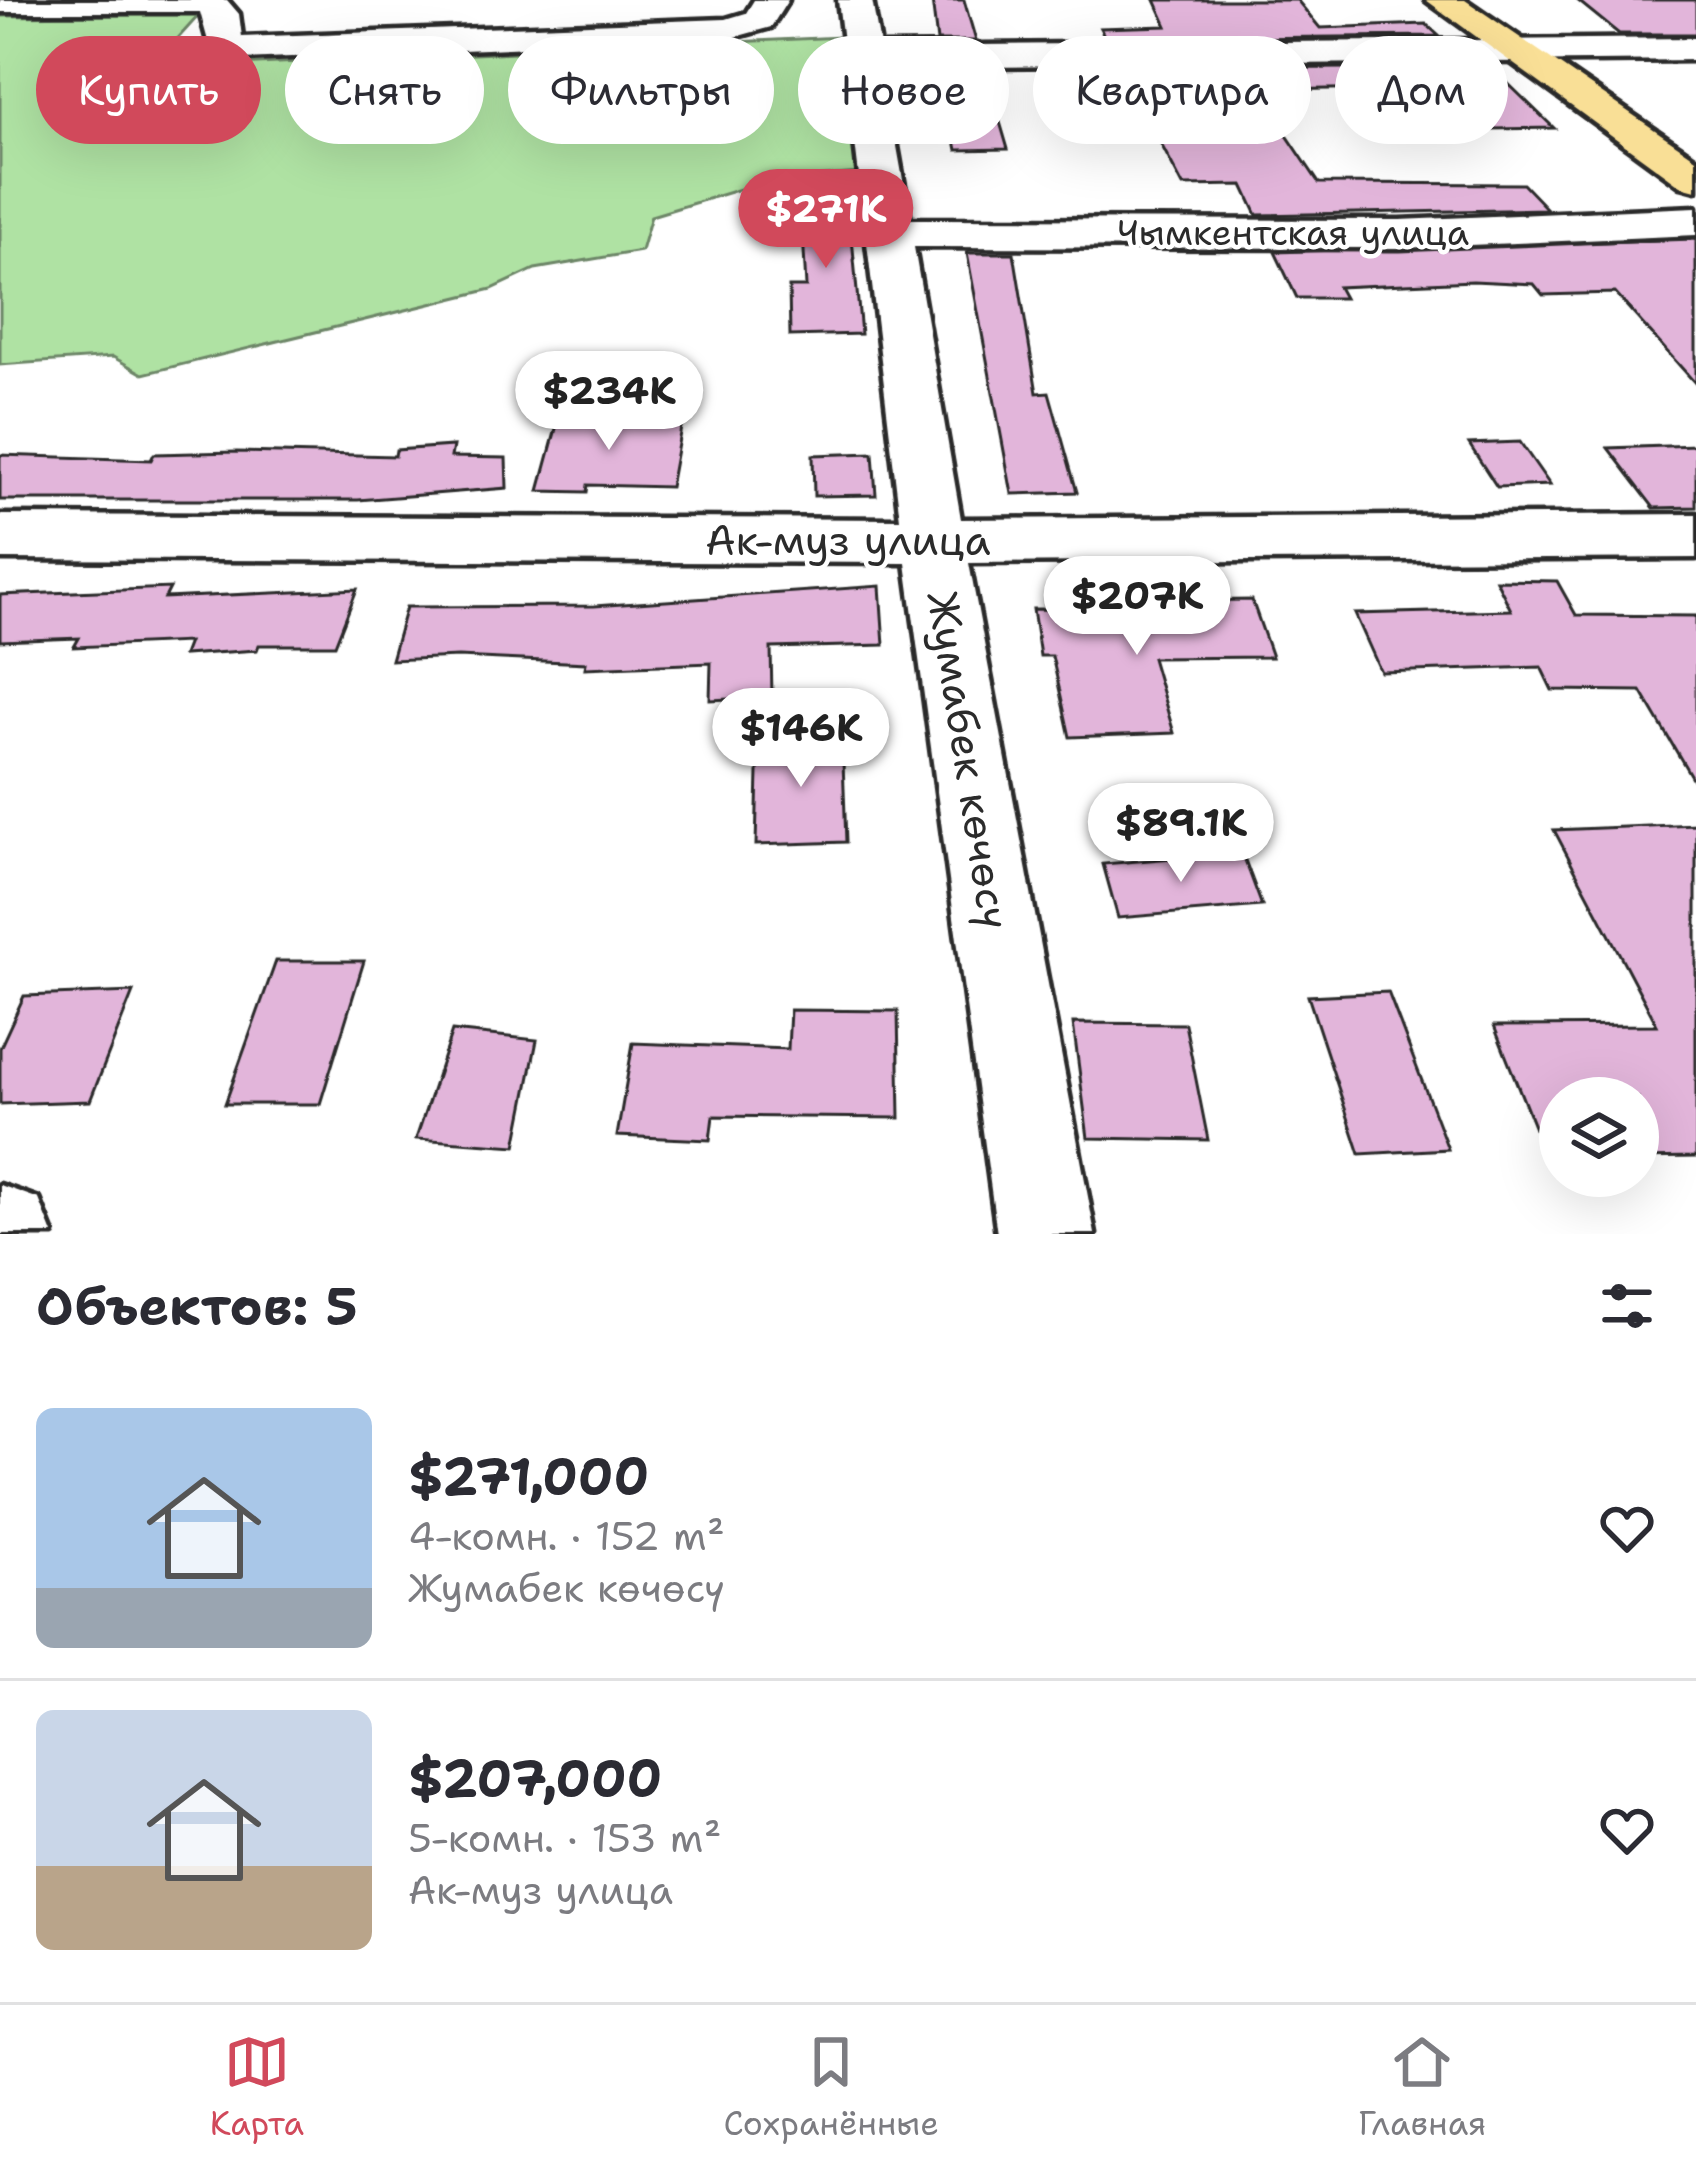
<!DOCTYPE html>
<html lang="ru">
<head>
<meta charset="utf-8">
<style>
	:root { --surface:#fff; --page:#f7f7f7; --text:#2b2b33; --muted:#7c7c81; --line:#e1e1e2; --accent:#d1495b }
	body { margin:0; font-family:"Shantell Sans",sans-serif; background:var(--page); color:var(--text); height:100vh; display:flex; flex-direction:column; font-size:45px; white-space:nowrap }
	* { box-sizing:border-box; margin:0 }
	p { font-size:39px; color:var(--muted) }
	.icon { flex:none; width:66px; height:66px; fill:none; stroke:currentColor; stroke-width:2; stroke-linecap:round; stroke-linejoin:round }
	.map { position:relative; height:1234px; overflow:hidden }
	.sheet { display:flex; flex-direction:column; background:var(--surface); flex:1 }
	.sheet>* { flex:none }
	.top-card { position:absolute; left:36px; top:36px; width:1626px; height:108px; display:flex; gap:24px }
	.tools { position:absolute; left:1539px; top:1077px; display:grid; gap:24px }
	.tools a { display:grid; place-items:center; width:120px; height:120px; border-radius:50%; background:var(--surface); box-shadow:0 12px 48px #0002; font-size:60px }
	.price { position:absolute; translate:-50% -102px; padding:0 27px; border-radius:42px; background:#fff; color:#222; font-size:39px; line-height:78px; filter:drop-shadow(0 3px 6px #0008) }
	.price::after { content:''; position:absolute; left:50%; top:72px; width:36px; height:27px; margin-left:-18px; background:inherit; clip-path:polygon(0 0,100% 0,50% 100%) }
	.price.active { background:var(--accent); color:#fff }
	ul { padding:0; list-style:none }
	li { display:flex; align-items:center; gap:36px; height:300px; padding:0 36px }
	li+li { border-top:3px solid var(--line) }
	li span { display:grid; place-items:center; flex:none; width:336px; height:240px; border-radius:18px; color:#555 }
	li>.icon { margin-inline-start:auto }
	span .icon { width:144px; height:144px; fill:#fffc; stroke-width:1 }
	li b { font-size:51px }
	h2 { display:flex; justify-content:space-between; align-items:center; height:144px; padding:0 36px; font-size:51px }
	.pill { padding:0 42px; border-radius:54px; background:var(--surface); box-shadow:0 12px 48px #0002; font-size:42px; line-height:108px }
	.pill.active { background:var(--accent); color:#fff }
	.tab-bar { display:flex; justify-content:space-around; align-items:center; height:168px; border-top:3px solid var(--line); background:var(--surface); font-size:33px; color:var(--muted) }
	.tab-bar a { display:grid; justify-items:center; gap:6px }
	.tab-bar .active { color:var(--accent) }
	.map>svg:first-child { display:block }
	.green { fill:#afe2a3; stroke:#6d8667; stroke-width:3 }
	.building { fill:#e2b5da; stroke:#2b2b2b; stroke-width:3 }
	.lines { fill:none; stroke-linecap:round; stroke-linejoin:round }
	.minor-casing { stroke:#2b2b2b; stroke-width:9 }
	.major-casing { stroke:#2b2b2b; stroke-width:9 }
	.minor { fill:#fff; fill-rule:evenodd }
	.major { fill:#f9df96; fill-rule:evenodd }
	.labels { text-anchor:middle; stroke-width:9; stroke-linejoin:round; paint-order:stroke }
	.far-street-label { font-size:36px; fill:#2b2b2b; stroke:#fff }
	.street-label { font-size:42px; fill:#2b2b2b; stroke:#fff }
</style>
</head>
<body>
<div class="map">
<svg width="1696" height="1234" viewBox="0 0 1696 1234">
	<rect width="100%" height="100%" fill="#fff"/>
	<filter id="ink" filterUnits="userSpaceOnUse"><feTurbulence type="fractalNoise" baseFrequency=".00833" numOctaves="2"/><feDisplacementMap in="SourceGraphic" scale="24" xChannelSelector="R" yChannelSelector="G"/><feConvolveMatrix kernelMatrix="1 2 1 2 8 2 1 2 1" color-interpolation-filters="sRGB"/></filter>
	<g filter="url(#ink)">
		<path class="green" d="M200 14 150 69 841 37 859 173 767 181 651 216 641 251 535 269 492 289 143 374 113 357 0 365V16Z"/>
		<path class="building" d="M932 0H964L976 41H937Z
			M1155 0H1297L1320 28 1426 24 1439 36 1106 39 1100 28 1167 26Z
			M1577 0H1696V34H1619Z
			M1472 67 1493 69 1554 128 1425 130 1387 88 1274 90 1285 103 1266 104 1319 183 1523 184 1547 209 1257 215 1243 185 1183 186 1122 70Z
			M985 71 1008 149 957 150 941 72Z
			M848 195 861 334 790 336 789 287H806L801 196Z
			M1696 239V384L1615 293 1543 295 1534 284 1473 281 1338 287 1344 298H1297L1275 252Z
			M967 253H1014L1037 393 1049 392 1077 492 1012 494Z
			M561 410H606L604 421 682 422 670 487 588 485 587 492 539 491Z
			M1520 442 1550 485 1497 487 1469 444Z
			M1696 445V507L1654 508 1608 448Z
			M453 446 451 457 506 458 507 488 358 500H0V455L151 460 154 454 237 452 395 456 396 450Z
			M873 453 876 495 814 496 813 455Z
			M1496 580 1557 581 1576 615 1696 616V785L1641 691 1552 690 1541 667 1381 672 1355 614 1511 610Z
			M880 586 884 645 771 648 772 697 710 700 711 663 585 668 586 663 458 657 391 660 406 607 594 606Z
			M170 588 165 598 357 589 335 645H259L257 650 183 655 188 642 74 647 79 638 0 641V595Z
			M1252 600 1272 657 1152 658 1174 733 1070 737 1052 656H1040L1033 609 1182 610 1179 601Z
			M842 735 846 842 756 845 759 737Z
			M1696 824V1157L1638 1158V1098H1560V1159H1547L1494 1026 1657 1025 1554 830Z
			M1242 852 1262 906 1118 918 1103 864Z
			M276 961H364L320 1104H225Z
			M133 992 90 1101 0 1104V1048L24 996Z
			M1388 992 1448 1149 1360 1154 1308 996Z
			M790 1010 898 1011 900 1118 713 1116 710 1140 617 1136 633 1043 788 1049Z
			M1073 1023 1185 1024 1208 1140 1088 1138Z
			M452 1031 537 1040 516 1146 416 1139Z"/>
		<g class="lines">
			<defs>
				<path id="minor" d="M0 0H227L239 14 242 37 726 19 746 13 754 0H788L771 27 728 39 242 59 211 52 200 12H0Z
					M838 0H872L880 46 1696 38V60L883 68 910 219 1400 220 1696 207V235L1400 248 914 247 961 519 1696 514V558L969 563 1095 1234H997L906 563 0 559V515L900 519Z
					M0 1185 39 1199 53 1234H0Z"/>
				<path id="major" d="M1426 0H1465L1696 158V190L1681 186Z"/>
			</defs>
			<use href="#minor" class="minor-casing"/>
			<use href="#major" class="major-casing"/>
			<use href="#minor" class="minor"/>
			<use href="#major" class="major"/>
		</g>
	</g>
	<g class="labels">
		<g class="far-street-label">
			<text x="1293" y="245">Чымкентская улица</text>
		</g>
		<g class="street-label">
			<text x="848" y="555">Ак-муз улица</text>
			<text transform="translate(969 760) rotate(81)" y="15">Жумабек көчөсү</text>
		</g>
	</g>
</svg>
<div class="tools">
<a><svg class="icon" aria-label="layers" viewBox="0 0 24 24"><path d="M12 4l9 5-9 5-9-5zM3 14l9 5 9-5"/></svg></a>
</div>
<b class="price active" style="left:826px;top:271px">$271K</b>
<b class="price" style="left:609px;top:453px">$234K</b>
<b class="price" style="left:1137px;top:658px">$207K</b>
<b class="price" style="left:801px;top:790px">$146K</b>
<b class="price" style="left:1181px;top:885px">$89.1K</b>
<div class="top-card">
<a class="pill active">Купить</a>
<a class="pill">Снять</a>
<a class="pill">Фильтры</a>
<a class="pill">Новое</a>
<a class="pill">Квартира</a>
<a class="pill">Дом</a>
</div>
</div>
<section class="sheet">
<h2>Объектов: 5<svg class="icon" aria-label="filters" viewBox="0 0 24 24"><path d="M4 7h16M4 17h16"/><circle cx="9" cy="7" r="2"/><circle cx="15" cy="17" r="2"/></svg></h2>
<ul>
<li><span style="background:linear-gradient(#a9c7e8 75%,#9aa5b1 0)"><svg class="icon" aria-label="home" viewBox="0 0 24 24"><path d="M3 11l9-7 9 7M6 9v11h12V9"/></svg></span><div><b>$271,000</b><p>4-комн. · 152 m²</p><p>Жумабек көчөсү</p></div><svg class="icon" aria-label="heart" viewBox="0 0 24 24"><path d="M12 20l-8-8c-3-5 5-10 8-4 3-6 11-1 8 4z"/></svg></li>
<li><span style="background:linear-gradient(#c9d6e8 65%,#b9a48a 0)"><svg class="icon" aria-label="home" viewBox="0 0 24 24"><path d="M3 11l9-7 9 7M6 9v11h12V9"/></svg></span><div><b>$207,000</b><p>5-комн. · 153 m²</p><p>Ак-муз улица</p></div><svg class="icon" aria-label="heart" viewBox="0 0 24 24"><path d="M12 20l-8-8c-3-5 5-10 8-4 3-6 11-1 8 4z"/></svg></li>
</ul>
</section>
<nav class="tab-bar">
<a class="active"><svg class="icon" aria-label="map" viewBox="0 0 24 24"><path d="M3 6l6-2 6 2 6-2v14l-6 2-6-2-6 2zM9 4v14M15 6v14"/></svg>Карта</a>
<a><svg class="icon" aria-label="saved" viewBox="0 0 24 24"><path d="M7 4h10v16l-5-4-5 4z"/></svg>Сохранённые</a>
<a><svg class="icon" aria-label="home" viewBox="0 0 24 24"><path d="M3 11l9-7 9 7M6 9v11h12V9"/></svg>Главная</a>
</nav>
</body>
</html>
